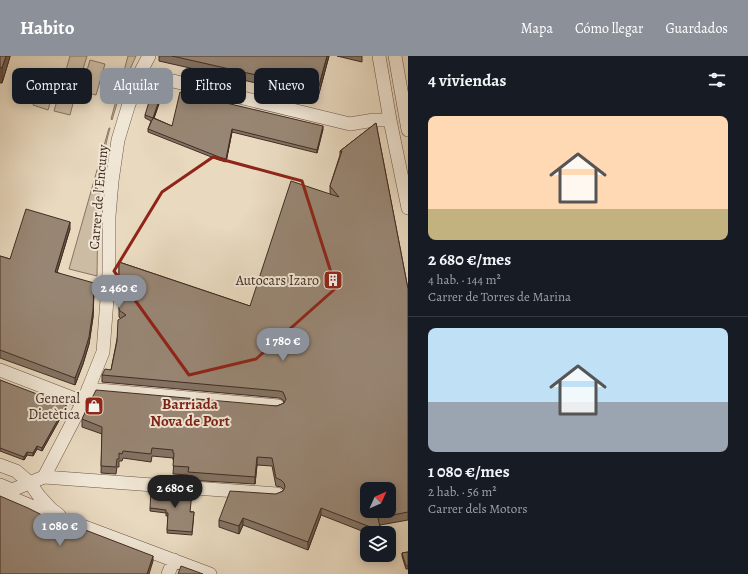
<!DOCTYPE html>
<html lang="es">
<head>
<meta charset="utf-8">
<style>
	:root { --surface:#171b24; --page:#242831; --text:#f1f3f6; --muted:#9ea1a6; --line:#363941; --accent:#8c9099 }
	body { margin:0; font-family:Alegreya,serif; background:var(--page); color:var(--text); height:100vh; display:flex; flex-direction:column; font-size:15px; white-space:nowrap }
	* { box-sizing:border-box; margin:0 }
	p { font-size:13px; color:var(--muted) }
	.icon { flex:none; width:22px; height:22px; fill:none; stroke:currentColor; stroke-width:2; stroke-linecap:round; stroke-linejoin:round }
	.map { position:relative; flex:1; overflow:hidden }
	.side { display:flex; flex-direction:column; background:var(--surface); width:340px }
	.side>* { flex:none }
	.guide { position:absolute; left:12px; top:12px; width:336px; height:36px; display:flex; gap:8px }
	.needle { width:26px; rotate:45deg }
	.controls { position:absolute; left:360px; top:426px; display:grid; gap:8px }
	.controls a { display:grid; place-items:center; width:36px; height:36px; border-radius:8px; background:var(--surface); box-shadow:0 2px 10px #0003; font-size:20px }
	.price { position:absolute; translate:-50% -34px; padding:0 9px; border-radius:14px; background:var(--accent); color:#fff; font-size:13px; line-height:26px; filter:drop-shadow(0 1px 2px #0008) }
	.price::after { content:''; position:absolute; left:50%; top:24px; width:12px; height:9px; margin-left:-6px; background:inherit; clip-path:polygon(0 0,100% 0,50% 100%) }
	.price.active { background:#222; color:#fff }
	ul { padding:0; list-style:none }
	li { display:grid; align-content:center; gap:8px; height:212px; padding:0 20px }
	li+li { border-top:1px solid var(--line) }
	li span { display:grid; place-items:center; height:124px; border-radius:8px; color:#555 }
	li>.icon { margin-inline-start:auto }
	span .icon { width:72px; height:72px; fill:#fffc; stroke-width:1 }
	li b { font-size:17px }
	h2 { display:flex; justify-content:space-between; align-items:center; height:48px; padding:0 20px; font-size:17px }
	.chip { padding:0 14px; border-radius:8px; background:var(--surface); box-shadow:0 2px 10px #0003; font-size:14px; line-height:36px }
	.chip.active { background:var(--accent); color:#fff }
	header { display:flex; align-items:center; gap:24px; box-sizing:border-box; height:56px; padding:0 20px; background:var(--accent); color:#fff }
	header strong { font-size:19px }
	nav { display:flex; gap:22px; margin-inline-start:auto; font-size:14px }
	main { display:flex; flex:1; min-height:0 }
	.map>svg:first-child { display:block }
	.grass { fill:#ccbca4; stroke:#877463 }
	.lines { fill:none; stroke-linecap:round; stroke-linejoin:round }
	.minor-casing { stroke:#6c5749; stroke-width:14 }
	.minor { stroke:#f0e6d5; stroke-width:13 }
	.wall { fill:#837364; stroke:#422c22 }
	.shaded-wall { fill:#6a5e51; stroke:#422c22 }
	.building { fill:#988674; stroke:#422c22; fill-rule:evenodd }
	.marked { fill:none; stroke:#8f2418; stroke-width:3; stroke-linejoin:round }
	.labels { text-anchor:middle; stroke-width:4; stroke-linejoin:round; paint-order:stroke }
	.street-label { font-size:14px; fill:#422c22; stroke:#f0e6d5 }
	.poi-label { font-size:14px; fill:#422c22; stroke:#f0e6d5; text-anchor:end }
	.neighbourhood-label { font-size:15px; font-weight:bold; fill:#7a1f14; stroke:#f0e6d5 }
</style>
</head>
<body>
<header>
<strong>Habito</strong>
<nav><a>Mapa</a><a>Cómo llegar</a><a>Guardados</a></nav>
</header>
<main>
<div class="map">
<svg width="408" height="518" viewBox="0 0 408 518">
	<rect width="100%" height="100%" fill="#e8d9bf"/>
	<filter id="stains"><feTurbulence type="fractalNoise" baseFrequency=".005" numOctaves="4"/><feColorMatrix values="0 0 0 0 .2 0 0 0 0 .09 0 0 0 0 .02 0 0 0 .5 -.17"/></filter>
	<radialGradient id="worn" r=".72"><stop offset=".6" stop-color="#630" stop-opacity="0"/><stop offset="1" stop-color="#630" stop-opacity=".3"/></radialGradient>
	<path class="grass" d="M70 0H87L79 26 64 21Z
		M128 0H136L122 31 112 64 111 63Z
		M90 4 105 8 96 39 81 35Z
		M42 18 57 23 48 54 33 49Z
		M63 24 78 28 70 59 54 55Z
		M109 72H110C96 121 98 170 97 220L69 213Z"/>
	<g class="lines">
		<defs>
			<path id="minor" d="M379 0 390 64 408 152
				M395 0 408 74
				M173 25 350 68 374 64H390
				M0 314 83 346
				M88 333 278 350
				M0 409 16 415 30 427 39 440 51 453 59 459
				M44 421 277 438
				M0 429 12 434 44 421 83 346 103 296 109 217V160L112 125 118 84 128 51 141 15 149 0
				M0 437 31 450 50 460 69 465 210 518
				M168 518 174 504"/>
		</defs>
		<use href="#minor" class="minor-casing"/>
		<use href="#minor" class="minor"/>
	</g>
	<path class="wall" d="M0 0H10L2 27H0Z
		M159 0H329L318 41 159 5Z
		M337 0H362V6Z
		M162 39 154 62 172 70 323 73 317 97 232 76 226 106 219 104 148 76V73L151 65 145 62V59Z
		M376 67 408 233V464L380 469 381 477H367L321 459 308 494 243 469 239 478 219 471V464L283 435 284 434 281 431 276 430 272 410 257 409 255 428 188 424V419L173 418 174 404H173V402L152 400 151 406 123 402 122 405H119V411H117L116 418 101 417 102 378 82 371V363L277 350 284 347 283 344 279 342 102 326V319L111 314 121 263 119 261V206L250 250 331 138 330 137V130L340 99V95Z
		M70 173 57 216 94 237 93 261 89 288 83 308 75 329 0 302V200L10 203Z
		M0 324 66 352 42 395 37 393 33 400 27 399 24 404 0 395Z
		M150 452 194 456 192 479 167 477 168 460H166V457L150 455Z
		M408 496V513H406L402 500V497Z"/>
	<path class="shaded-wall" d="M6 0H10V1L2 27V12Z
		M327 0H329L318 41V33Z
		M162 36V39L153 65V62Z
		M323 70V73L317 97V94Z
		M232 73V76L226 106V103Z
		M70 166V173L55 223V216Z
		M94 230 93 261 89 288 83 308 75 329V322Z
		M66 349V352L42 395V392Z
		M37 390V393L33 400V397Z
		M27 396V399L24 404V401Z
		M257 401V409L255 428V421Z
		M321 452V459L308 494V486Z
		M243 462V469L239 478V470Z
		M153 500V505L149 518H147Z"/>
	<path class="building" d="M0 0H6L2 12 0 11Z
		M172 0H327L318 33Z
		M153 33 162 36 153 62 172 70 180 36 323 70 317 94 232 73 226 103 219 101 148 73 153 62 145 59Z
		M376 67 408 233V456L378 462 381 475 321 452 308 486 243 462 239 470 219 464 230 435 276 438 283 435 285 431 284 427 281 424 276 422 272 402 257 401 255 421 188 416 189 411 173 410 174 397H173V394L152 392 151 398 123 395 122 398 119 397V403H117L116 411 101 410 102 371 82 363 96 334 277 350 284 347 286 343 283 336 279 335 102 319 105 313 111 314 117 285 118 264 126 259 119 254V206L250 250 291 125 339 141 330 130 342 95H340ZM367 433H389V455H367Z
		M26 153 70 166 55 216 94 227V230L93 254 89 281 83 301 75 322 0 294V200L10 203Z
		M0 324 66 349 42 392 37 390 33 397 27 396 24 401 0 392Z
		M151 434 192 437 190 456H194L192 476 167 474 168 457H166V454L150 452Z
		M0 440 28 452 48 462 67 467 153 500 147 518H0Z
		M408 496V510H406L402 497Z
		M181 510 203 518H178Z"/>
	<path class="marked" d="M213 101 302 125 336 232 256 303 189 319 114 215 162 136Z"/>
	<defs>
		<symbol id="building-square" viewBox="-11 -11 22 22"><rect x="-9" y="-9" width="18" height="18" rx="4" fill="#8f2418" stroke="#f0e6d5"/><path d="M-4-6H4V6H1V3H-1V6H-4ZM-2.5-4.3h1.7v1.8h-1.7ZM.8-4.3h1.7v1.8H.8ZM-2.5-1h1.7V.8h-1.7ZM.8-1h1.7V.8H.8Z" fill="#fff"/></symbol>
		<symbol id="shop-square" viewBox="-11 -11 22 22"><rect x="-9" y="-9" width="18" height="18" rx="4" fill="#8f2418" stroke="#f0e6d5"/><path d="M-5-2.5h2.3a2.7 3.5 0 0 1 5.4 0H5L5.5 6h-11ZM-1.5-2.5h3a1.5 2.3 0 0 0-3 0Z" fill="#fff"/></symbol>
	</defs>
	<g fill-rule="evenodd">
		<use href="#building-square" x="322" y="213" width="22" height="22"/>
		<use href="#shop-square" x="83" y="339" width="22" height="22"/>
	</g>
	<g class="labels">
		<g class="street-label">
			<text transform="translate(98 141) rotate(-85)" y="5">Carrer de l'Encuny</text>
		</g>
		<g class="poi-label">
			<text x="319" y="229">Autocars Izaro</text>
			<text x="80" y="347">General<tspan x="80" dy="16">Dietètica</tspan></text>
		</g>
		<g class="neighbourhood-label">
			<text x="190" y="353">Barriada<tspan x="190" dy="17">Nova de Port</tspan></text>
		</g>
	</g>
	<rect width="100%" height="100%" filter="url(#stains)"/>
	<rect width="100%" height="100%" fill="url(#worn)"/>
</svg>
<div class="controls">
<a><svg class="needle" viewBox="-14 -14 28 28"><path d="M0-13l5 13h-10z" fill="#e53935"/><path d="M0 13l5-13h-10z" fill="#9ea1a6"/></svg></a>
<a><svg class="icon" aria-label="layers" viewBox="0 0 24 24"><path d="M12 4l9 5-9 5-9-5zM3 14l9 5 9-5"/></svg></a>
</div>
<b class="price" style="left:119px;top:253px">2 460 €</b>
<b class="price" style="left:283px;top:306px">1 780 €</b>
<b class="price active" style="left:175px;top:453px">2 680 €</b>
<b class="price" style="left:60px;top:491px">1 080 €</b>
<div class="guide">
<a class="chip">Comprar</a>
<a class="chip active">Alquilar</a>
<a class="chip">Filtros</a>
<a class="chip">Nuevo</a>
</div>
</div>
<section class="side">
<h2>4 viviendas<svg class="icon" aria-label="filters" viewBox="0 0 24 24"><path d="M4 7h16M4 17h16"/><circle cx="9" cy="7" r="2"/><circle cx="15" cy="17" r="2"/></svg></h2>
<ul>
<li><span style="background:linear-gradient(#ffd9b3 75%,#c2b280 0)"><svg class="icon" aria-label="home" viewBox="0 0 24 24"><path d="M3 11l9-7 9 7M6 9v11h12V9"/></svg></span><div><b>2 680 €/mes</b><p>4 hab. · 144 m²</p><p>Carrer de Torres de Marina</p></div></li>
<li><span style="background:linear-gradient(#bfe0f5 60%,#9aa5b1 0)"><svg class="icon" aria-label="home" viewBox="0 0 24 24"><path d="M3 11l9-7 9 7M6 9v11h12V9"/></svg></span><div><b>1 080 €/mes</b><p>2 hab. · 56 m²</p><p>Carrer dels Motors</p></div></li>
</ul>
</section>
</main>
</body>
</html>
